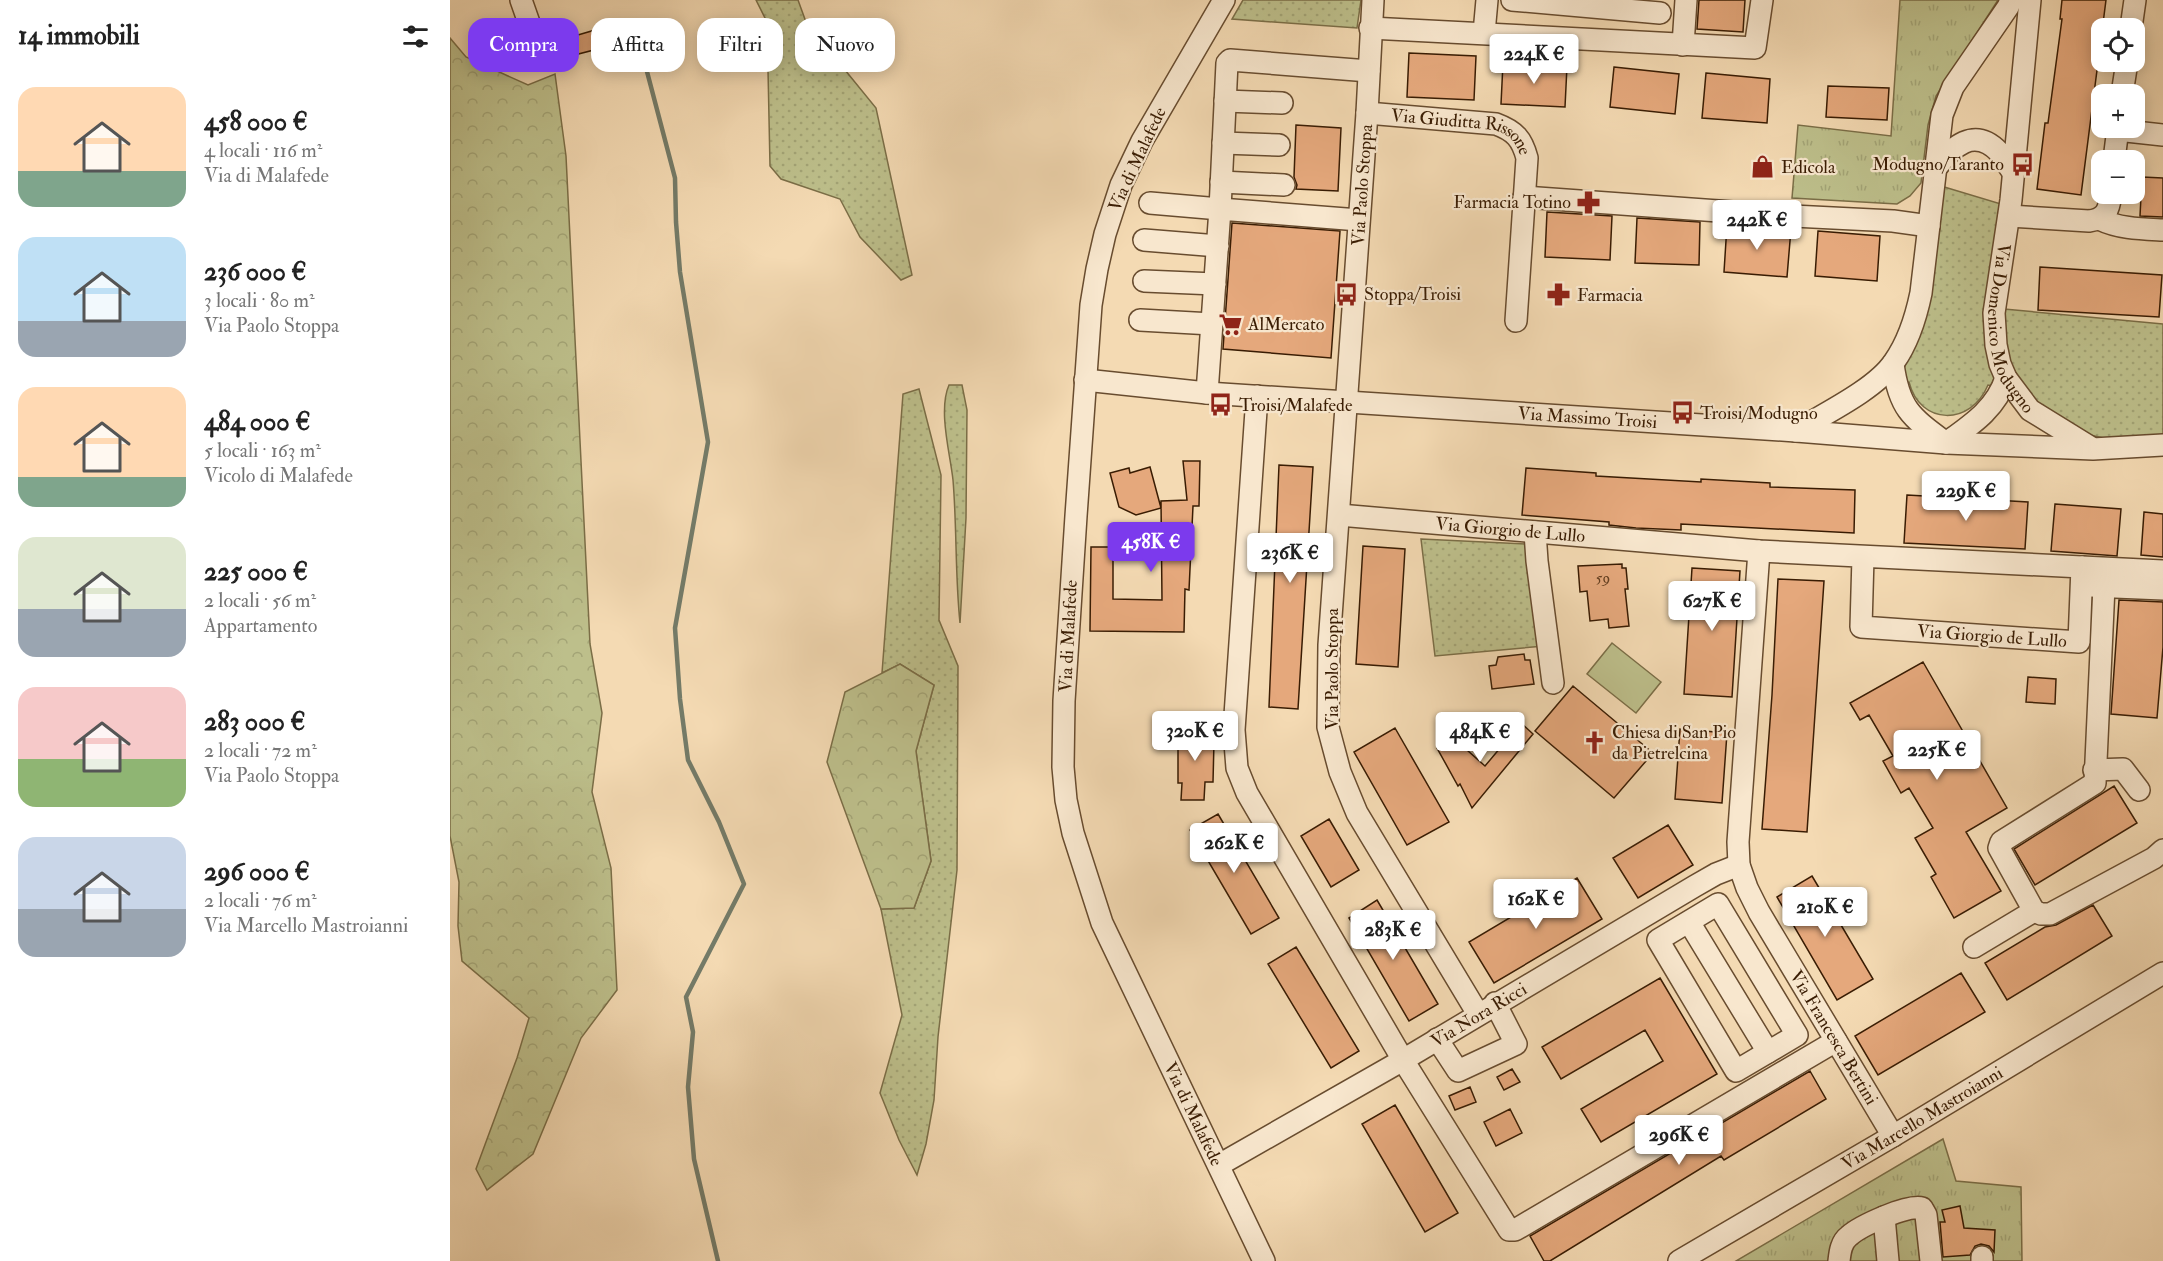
<!DOCTYPE html>
<html lang="it">
<head>
<meta charset="utf-8">
<style>
	:root { --surface:#fff; --page:#f6f6f6; --text:#222; --muted:#767676; --accent:#7c3aed }
	body { margin:0; font-family:"IM FELL Double Pica",serif; background:var(--page); color:var(--text); height:100vh; display:flex; flex-direction:column; font-size:22px; white-space:nowrap }
	* { box-sizing:border-box; margin:0 }
	p { font-size:20px; color:var(--muted) }
	.icon { flex:none; width:33px; height:33px; fill:none; stroke:currentColor; stroke-width:2; stroke-linecap:round; stroke-linejoin:round }
	.map { position:relative; flex:1; overflow:hidden }
	.sheet { display:flex; flex-direction:column; background:var(--surface); width:450px }
	.sheet>* { flex:none }
	.top-card { position:absolute; left:18px; top:18px; width:570px; height:54px; display:flex; gap:12px }
	.tools { position:absolute; left:1641px; top:18px; display:grid; gap:12px }
	.tools a { display:grid; place-items:center; width:54px; height:54px; border-radius:12px; background:var(--surface); box-shadow:0 3px 15px #0003; font-size:30px }
	.price { position:absolute; translate:-50% -51px; padding:0 14px; border-radius:6px; background:#fff; color:#222; font-size:20px; line-height:39px; filter:drop-shadow(0 2px 3px #0008) }
	.price::after { content:''; position:absolute; left:50%; top:36px; width:18px; height:14px; margin-left:-9px; background:inherit; clip-path:polygon(0 0,100% 0,50% 100%) }
	.price.on { background:var(--accent); color:#fff }
	ul { padding:0; list-style:none }
	li { display:flex; align-items:center; gap:18px; height:150px; padding:0 18px }
	li span { display:grid; place-items:center; flex:none; width:168px; height:120px; border-radius:18px; color:#555 }
	li>.icon { margin-inline-start:auto }
	span .icon { width:72px; height:72px; fill:#fffc; stroke-width:1 }
	li b { font-size:26px }
	h2 { display:flex; justify-content:space-between; align-items:center; height:72px; padding:0 18px; font-size:26px }
	.pill { padding:0 21px; border-radius:18px; background:var(--surface); box-shadow:0 3px 15px #0003; font-size:21px; line-height:54px }
	.pill.on { background:var(--accent); color:#fff }
	main { display:flex; flex:1; min-height:0 }
	.map>svg:first-child { display:block }
	.grass { fill:url(#grass-dots); stroke:#7b6e47; stroke-width:1.5 }
	.forest { fill:url(#forest-crowns); stroke:#7b6e47; stroke-width:1.5 }
	.park { fill:url(#park-tufts); stroke:#7b6e47; stroke-width:1.5 }
	.pitch { fill:#bdbf8b; stroke:#7b6e47; stroke-width:1.5 }
	.lines { fill:none; stroke-linecap:round; stroke-linejoin:round }
	.stream { stroke:#747b68; stroke-width:4.5 }
	.building { fill:#e5a87c; stroke:#391c03; stroke-width:1.5 }
	.minor-casing { stroke:#684c2f; stroke-width:24 }
	.minor { stroke:#f8e7ce; stroke-width:21 }
	.labels { text-anchor:middle; stroke-width:4.5; stroke-linejoin:round; paint-order:stroke }
	.number-label { font-size:15px; fill:#643f21 }
	.street-label { font-size:18px; fill:#391c03; stroke:#f8e7ce }
	.poi-label { font-size:18px; fill:#391c03; stroke:#f8e7ce; text-anchor:start }
</style>
</head>
<body>
<main>
<section class="sheet">
<h2>14 immobili<svg class="icon" aria-label="filters" viewBox="0 0 24 24"><path d="M4 7h16M4 17h16"/><circle cx="9" cy="7" r="2"/><circle cx="15" cy="17" r="2"/></svg></h2>
<ul>
<li><span style="background:linear-gradient(#ffd9b3 70%,#7fa58c 0)"><svg class="icon" aria-label="home" viewBox="0 0 24 24"><path d="M3 11l9-7 9 7M6 9v11h12V9"/></svg></span><div><b>458 000 €</b><p>4 locali · 116 m²</p><p>Via di Malafede</p></div></li>
<li><span style="background:linear-gradient(#bfe0f5 70%,#9aa5b1 0)"><svg class="icon" aria-label="home" viewBox="0 0 24 24"><path d="M3 11l9-7 9 7M6 9v11h12V9"/></svg></span><div><b>236 000 €</b><p>3 locali · 80 m²</p><p>Via Paolo Stoppa</p></div></li>
<li><span style="background:linear-gradient(#ffd9b3 75%,#7fa58c 0)"><svg class="icon" aria-label="home" viewBox="0 0 24 24"><path d="M3 11l9-7 9 7M6 9v11h12V9"/></svg></span><div><b>484 000 €</b><p>5 locali · 163 m²</p><p>Vicolo di Malafede</p></div></li>
<li><span style="background:linear-gradient(#dfe7d0 60%,#9aa5b1 0)"><svg class="icon" aria-label="home" viewBox="0 0 24 24"><path d="M3 11l9-7 9 7M6 9v11h12V9"/></svg></span><div><b>225 000 €</b><p>2 locali · 56 m²</p><p>Appartamento</p></div></li>
<li><span style="background:linear-gradient(#f6c9c9 60%,#8fb573 0)"><svg class="icon" aria-label="home" viewBox="0 0 24 24"><path d="M3 11l9-7 9 7M6 9v11h12V9"/></svg></span><div><b>283 000 €</b><p>2 locali · 72 m²</p><p>Via Paolo Stoppa</p></div></li>
<li><span style="background:linear-gradient(#c9d6e8 60%,#9aa5b1 0)"><svg class="icon" aria-label="home" viewBox="0 0 24 24"><path d="M3 11l9-7 9 7M6 9v11h12V9"/></svg></span><div><b>296 000 €</b><p>2 locali · 76 m²</p><p>Via Marcello Mastroianni</p></div></li>
</ul>
</section>
<div class="map">
<svg width="1713" height="1261" viewBox="0 0 1713 1261">
	<defs>
		<pattern id="grass-dots" width="8" height="8" patternUnits="userSpaceOnUse" patternTransform="scale(1.5)"><rect width="8" height="8" fill="#bdbf8b"/><path d="M2 2h.1M6 6h.1" fill="none" stroke="#a3a476" stroke-width="1.8" stroke-linecap="round"/></pattern>
		<pattern id="forest-crowns" width="20" height="18" patternUnits="userSpaceOnUse" patternTransform="scale(1.5)"><rect width="20" height="18" fill="#bdbf8b"/><path d="M2 6a3 3 0 1 1 6 0M12 15a3 3 0 1 1 6 0" fill="none" stroke="#a3a476"/></pattern>
		<pattern id="park-tufts" width="24" height="20" patternUnits="userSpaceOnUse" patternTransform="scale(1.5)"><rect width="24" height="20" fill="#bdbf8b"/><path d="M3 7l-1-3M5 7V3M7 7l1-3M15 17l-1-3M17 17v-4M19 17l1-3" fill="none" stroke="#a3a476"/></pattern>
	</defs>
	<rect width="100%" height="100%" fill="#f4dab3"/>
	<filter id="stains"><feTurbulence type="fractalNoise" baseFrequency=".00333" numOctaves="4"/><feColorMatrix values="0 0 0 0 .2 0 0 0 0 .09 0 0 0 0 .02 0 0 0 .5 -.17"/></filter>
	<radialGradient id="worn" r=".72"><stop offset=".6" stop-color="#630" stop-opacity="0"/><stop offset="1" stop-color="#630" stop-opacity=".3"/></radialGradient>
	<path class="grass" d="M306 0H348L356 22 426 108 462 275 451 280 410 237 390 199 331 179 320 166 317 22Z
		M793 0H911L907 28 782 19Z
		M1491 186 1551 204 1546 375 1544 386 1538 385C1521 426 1470 426 1459 382L1453 383 1452 367Z
		M1554 309 1713 324V436L1654 438 1630 433 1572 393 1553 349Z
		M499 385H512L517 410 516 518 510 623C505 575 507 528 503 480 500 453 488 410 499 385Z
		M469 389 491 475 489 620 508 666 507 870 488 1037 484 1100 476 1144 467 1175 449 1140 430 1093 452 1015 431 909 464 908 481 861 466 751 484 685 450 664 432 673 453 394Z
		M971 539 1076 544 1094 646 985 656Z"/>
	<path class="forest" d="M0 38 16 57 78 85 105 74 116 156 140 644 152 713 142 792 161 868 167 990 131 1038 83 1154 37 1190 26 1169 67 1058 79 1018 12 961 8 926 9 882 0 836Z
		M450 664 484 685 466 751 481 861 464 908 431 909 377 762 395 692Z"/>
	<path class="park" d="M1450 0H1548L1486 96 1478 125 1471 183 1460 196 1447 204 1342 198 1348 125 1441 136Z
		M1493 1139 1506 1181 1571 1187 1572 1261H1286Z"/>
	<path class="pitch" d="M1162 643 1211 682 1186 713 1137 674Z"/>
	<g class="lines">
		<path class="stream" d="M195 64 225 178 226 222 230 272 258 442 225 628 230 699 238 760 269 822 294 884 236 997 243 1032 238 1087 244 1159 268 1261"/>
	</g>
	<path class="building" d="M1249 0H1295L1293 32 1247 29Z
		M1612 0H1656L1631 195 1587 189 1595 123H1598L1612 19H1610Z
		M162 25 164 34 169 33 173 46 145 54 144 50 105 60 98 34 119 29 121 37Z
		M959 53 1026 56 1024 100 957 97Z
		M1053 63 1117 66 1115 107 1051 104Z
		M1164 67 1229 74 1225 114 1160 107Z
		M1256 73 1320 79 1317 123 1252 118Z
		M1378 86 1439 88 1437 120 1376 117Z
		M846 125 891 128 888 191 846 189 847 185 844 177Z
		M1692 177 1713 178V217L1690 216Z
		M1097 212 1162 216 1160 260 1095 257Z
		M1187 218 1250 222 1249 265 1185 263Z
		M782 223 890 231 881 358 773 349Z
		M1277 225 1341 229 1337 277 1274 272Z
		M1368 231 1430 236 1427 281 1365 276Z
		M1590 267 1712 275 1709 317 1588 310Z
		M733 461H750L749 506H743L739 590 735 589 734 632 640 631 641 547H663V599L712 600 711 501 737 500Z
		M829 465 863 467 848 709 819 707Z
		M700 467 711 508 686 515 669 507 660 473 679 468 680 473Z
		M1076 468 1146 473V476L1251 482V479L1320 483V487L1405 490 1404 533 1231 524V530L1186 528 1159 525V522L1072 515Z
		M1457 495 1578 502 1575 549 1454 543Z
		M1605 504 1671 509 1667 556 1601 551Z
		M1694 512 1713 514V557L1691 555Z
		M913 546 955 549 948 667 906 664Z
		M1172 564V568H1176L1178 589H1175L1179 626 1159 628 1158 619 1140 621 1137 591 1130 592 1128 566Z
		M1242 568 1290 571 1282 697 1234 694Z
		M1328 579 1374 581 1357 832 1312 829 1322 695Z
		M1669 600 1713 602V647L1707 718 1661 714Z
		M1074 654 1075 660H1080L1084 684 1042 689 1039 666 1046 665 1048 657Z
		M1473 662 1557 808 1516 832 1551 891 1504 918 1481 877 1486 874 1465 838 1483 828 1459 788 1451 793 1433 761 1443 756 1419 715 1410 720 1400 703Z
		M1578 677 1606 679 1605 704 1576 702Z
		M1123 686 1203 753 1164 798 1085 731Z
		M1071 723 1083 734 1022 808 1010 784 1008 786 987 748 999 734 1035 766Z
		M735 724 760 725V742H764L763 782H755L754 800H731L732 783H728V740H735Z
		M945 728 999 822 957 845 904 752Z
		M1230 729 1277 733 1272 803 1225 799Z
		M1664 786 1687 823 1585 885 1564 849Z
		M768 814 829 918 801 934 740 830Z
		M879 819 909 870 881 887 851 836Z
		M1218 825 1243 865 1188 898 1163 858Z
		M1362 876 1423 979 1387 1000 1327 897Z
		M1127 878 1152 919 1044 983 1019 942Z
		M927 900 988 1004 959 1021 899 918Z
		M1643 905 1662 936 1557 1000 1535 963 1595 927 1606 925Z
		M846 947 909 1051 881 1068 818 964Z
		M1511 973 1535 1012 1428 1075 1405 1036Z
		M1210 978 1267 1074 1151 1142 1131 1109 1213 1061 1195 1030 1111 1079 1092 1047Z
		M1062 1069 1070 1082 1054 1090 1047 1077Z
		M1360 1071 1376 1099 1274 1160 1271 1156 1100 1261H1094L1080 1236Z
		M1020 1087 1026 1102 1005 1110 999 1096Z
		M945 1105 1008 1213 975 1232 912 1124Z
		M1060 1109 1072 1133 1046 1146 1034 1122Z
		M1510 1206 1514 1228 1545 1230 1544 1252 1539 1246 1531 1244 1525 1246 1520 1255 1493 1257 1490 1222H1495L1492 1210Z"/>
	<g class="lines">
		<defs>
			<g id="minor">
				<path d="M71 0 84 37"/>
				<path id="s1" d="M774 0 692 141 671 185 655 234 647 269 641 305 626 516 614 701 613 767 616 800 623 833 652 923 814 1261"/>
				<path d="M923 0 917 113 879 645 878 727 890 772 907 813 1028 1014"/>
				<path d="M1062 0 1210 13"/>
				<path id="s2" d="M1580 0 1561 200 1544 313 1546 345 1550 364 1556 378 1580 410 1640 447"/>
				<path d="M920 28 1305 48 1312 0"/>
				<path d="M1681 28 1685 0"/>
				<path d="M1034 33 1037 0"/>
				<path d="M1233 45 1236 0"/>
				<path d="M1672 94 1677 62"/>
				<path d="M775 101 832 103"/>
				<path id="s3" d="M917 113 1046 124C1065 131 1072 139 1077 158L1066 321"/>
				<path d="M1667 130 1713 135"/>
				<path d="M773 143 829 145"/>
				<path d="M1664 160 1668 128"/>
				<path d="M1486 168C1502 147 1524 126 1549 152 1554 158 1558 166 1563 172"/>
				<path d="M771 182 834 185"/>
				<path d="M1074 197 1324 215 1443 221 1479 226"/>
				<path d="M700 203 770 209 777 63 780 60 919 71"/>
				<path d="M1559 216 1639 221C1656 219 1659 210 1661 194"/>
				<path d="M1649 219C1670 229 1691 229 1713 230"/>
				<path d="M694 240 768 246"/>
				<path d="M694 281 765 284"/>
				<path d="M690 320 762 324"/>
				<path d="M1443 364C1449 409 1461 417 1496 443"/>
				<path id="s4" d="M635 380 757 393 1346 431 1496 443 1643 449 1713 445"/>
				<path d="M757 393 770 209 909 220"/>
				<path d="M807 396 784 730 787 768 797 793 953 1060 1059 1230H1065L1386 1041"/>
				<path d="M1346 431C1374 414 1426 389 1444 362 1459 341 1466 317 1471 293L1492 115 1503 87 1558 7 1561 0"/>
				<path d="M1496 443C1521 425 1546 409 1556 378"/>
				<path id="s5" d="M889 515 1309 551 1632 567 1629 642 1411 627 1413 557"/>
				<path d="M1085 532 1087 561 1103 683"/>
				<path id="s6" d="M1309 551 1288 842 1289 865 1297 888 1309 912 1443 1136"/>
				<path d="M1632 567 1713 571"/>
				<path d="M1641 586 1713 589"/>
				<path d="M1654 586 1645 783 1551 842 1549 848 1584 911 1591 914H1600L1704 858 1713 850"/>
				<path d="M1644 770 1673 769 1689 790"/>
				<path d="M1268 904 1347 1035 1286 1071 1208 940Z"/>
				<path d="M1239 922 1318 1052"/>
				<path d="M1524 947 1584 911"/>
				<path d="M987 1039 1008 1071 1066 1044 1045 1003"/>
				<path id="s7" d="M769 1165 953 1060 1245 886 1266 874 1289 865"/>
				<path d="M1434 1217 1438 1261"/>
				<path d="M1532 1257V1261"/>
				<path id="s8" d="M1229 1261 1443 1136 1713 973"/>
				<path d="M1389 1261C1390 1252 1391 1242 1399 1236 1410 1226 1458 1204 1472 1208L1476 1215 1481 1261"/>
			</g>
		</defs>
		<use href="#minor" class="minor-casing"/>
		<use href="#minor" class="minor"/>
	</g>
	<defs>
		<symbol id="bus-bare" viewBox="-9 -9 18 18"><path d="M-5-6H5V4H4V6H2V4H-2V6H-4V4H-5ZM-3.5-4V0h7V-4ZM-3.5 1.2v1.5H-2V1.2ZM2 1.2v1.5H3.5V1.2Z" fill="#8f2418" stroke="#f8e7ce" stroke-width="2.5" paint-order="stroke"/></symbol>
		<symbol id="shop-bare" viewBox="-9 -9 18 18"><path d="M-5-2.5h2.3a2.7 3.5 0 0 1 5.4 0H5L5.5 6h-11ZM-1.5-2.5h3a1.5 2.3 0 0 0-3 0Z" fill="#8f2418" stroke="#f8e7ce" stroke-width="2.5" paint-order="stroke"/></symbol>
		<symbol id="pharmacy-bare" viewBox="-9 -9 18 18"><path d="M-2-6h4v4h4v4h-4v4h-4v-4h-4v-4h4Z" fill="#8f2418" stroke="#f8e7ce" stroke-width="2.5" paint-order="stroke"/></symbol>
		<symbol id="supermarket-bare" viewBox="-9 -9 18 18"><path d="M-6-5.5h2.5l.6 2H6L4.5 2H-2.5L-4.4-4H-6ZM-1.5 3.2a1.3 1.3 0 1 0 .1 0ZM3 3.2a1.3 1.3 0 1 0 .1 0Z" fill="#8f2418" stroke="#f8e7ce" stroke-width="2.5" paint-order="stroke"/></symbol>
		<symbol id="church-bare" viewBox="-9 -9 18 18"><path d="M-1.2-6h2.4v3.5h3.3v2.4h-3.3V6h-2.4V-.1h-3.3v-2.4h3.3Z" fill="#8f2418" stroke="#f8e7ce" stroke-width="2.5" paint-order="stroke"/></symbol>
	</defs>
	<g fill-rule="evenodd">
		<use href="#bus-bare" x="1556" y="148" width="33" height="33"/>
		<use href="#shop-bare" x="1296" y="150" width="33" height="33"/>
		<use href="#pharmacy-bare" x="1122" y="186" width="33" height="33"/>
		<use href="#bus-bare" x="880" y="278" width="33" height="33"/>
		<use href="#pharmacy-bare" x="1092" y="278" width="33" height="33"/>
		<use href="#supermarket-bare" x="764" y="308" width="33" height="33"/>
		<use href="#bus-bare" x="754" y="388" width="33" height="33"/>
		<use href="#bus-bare" x="1216" y="396" width="33" height="33"/>
		<use href="#church-bare" x="1128" y="726" width="33" height="33"/>
	</g>
	<g class="labels">
		<g class="number-label">
			<text x="1153" y="583">59</text>
		</g>
		<g class="street-label">
			<text dy="6" stroke="none"><textPath href="#s3" startOffset="99">Via Giuditta Rissone</textPath></text>
			<text transform="translate(687 159) rotate(-65)" y="6">Via di Malafede</text>
			<text transform="translate(912 185) rotate(-86)" y="6">Via Paolo Stoppa</text>
			<text dy="6" stroke="none"><textPath href="#s2" startOffset="334">Via Domenico Modugno</textPath></text>
			<text dy="6" stroke="none"><textPath href="#s4" startOffset="504">Via Massimo Troisi</textPath></text>
			<text dy="6" stroke="none"><textPath href="#s5" startOffset="172">Via Giorgio de Lullo</textPath></text>
			<text transform="translate(618 636) rotate(-87)" y="6">Via di Malafede</text>
			<text transform="translate(1542 636) rotate(4)" y="6">Via Giorgio de Lullo</text>
			<text transform="translate(882 669) rotate(-90)" y="6">Via Paolo Stoppa</text>
			<text dy="6" stroke="none"><textPath href="#s7" startOffset="300">Via Nora Ricci</textPath></text>
			<text dy="6" stroke="none"><textPath href="#s6" startOffset="512">Via Francesca Bertini</textPath></text>
			<text dy="6" stroke="none"><textPath href="#s1" startOffset="1172">Via di Malafede</textPath></text>
			<text dy="6" stroke="none"><textPath href="#s8" startOffset="282">Via Marcello Mastroianni</textPath></text>
		</g>
		<g class="poi-label">
			<text x="1554" y="170" text-anchor="end">Modugno/Taranto</text>
			<text x="1331" y="173">Edicola</text>
			<text x="1121" y="208" text-anchor="end">Farmacia Totino</text>
			<text x="914" y="300">Stoppa/Troisi</text>
			<text x="1127" y="301">Farmacia</text>
			<text x="798" y="330">AlMercato</text>
			<text x="789" y="411">Troisi/Malafede</text>
			<text x="1250" y="419">Troisi/Modugno</text>
			<text x="1162" y="738">Chiesa di San Pio<tspan x="1162" dy="21">da Pietrelcina</tspan></text>
		</g>
	</g>
	<rect width="100%" height="100%" filter="url(#stains)"/>
	<rect width="100%" height="100%" fill="url(#worn)"/>
</svg>
<div class="tools">
<a><svg class="icon" aria-label="locate" viewBox="0 0 24 24"><circle cx="12" cy="12" r="6"/><path d="M12 2v4M12 18v4M2 12h4M18 12h4"/></svg></a>
<a>+</a>
<a>−</a>
</div>
<b class="price" style="left:1084px;top:85px">224K €</b>
<b class="price" style="left:1307px;top:251px">242K €</b>
<b class="price" style="left:1516px;top:522px">229K €</b>
<b class="price on" style="left:701px;top:573px">458K €</b>
<b class="price" style="left:840px;top:584px">236K €</b>
<b class="price" style="left:1262px;top:632px">627K €</b>
<b class="price" style="left:745px;top:762px">320K €</b>
<b class="price" style="left:1030px;top:763px">484K €</b>
<b class="price" style="left:1487px;top:781px">225K €</b>
<b class="price" style="left:784px;top:874px">262K €</b>
<b class="price" style="left:1086px;top:930px">162K €</b>
<b class="price" style="left:1375px;top:938px">210K €</b>
<b class="price" style="left:943px;top:961px">283K €</b>
<b class="price" style="left:1229px;top:1166px">296K €</b>
<div class="top-card">
<a class="pill on">Compra</a>
<a class="pill">Affitta</a>
<a class="pill">Filtri</a>
<a class="pill">Nuovo</a>
</div>
</div>
</main>
</body>
</html>
